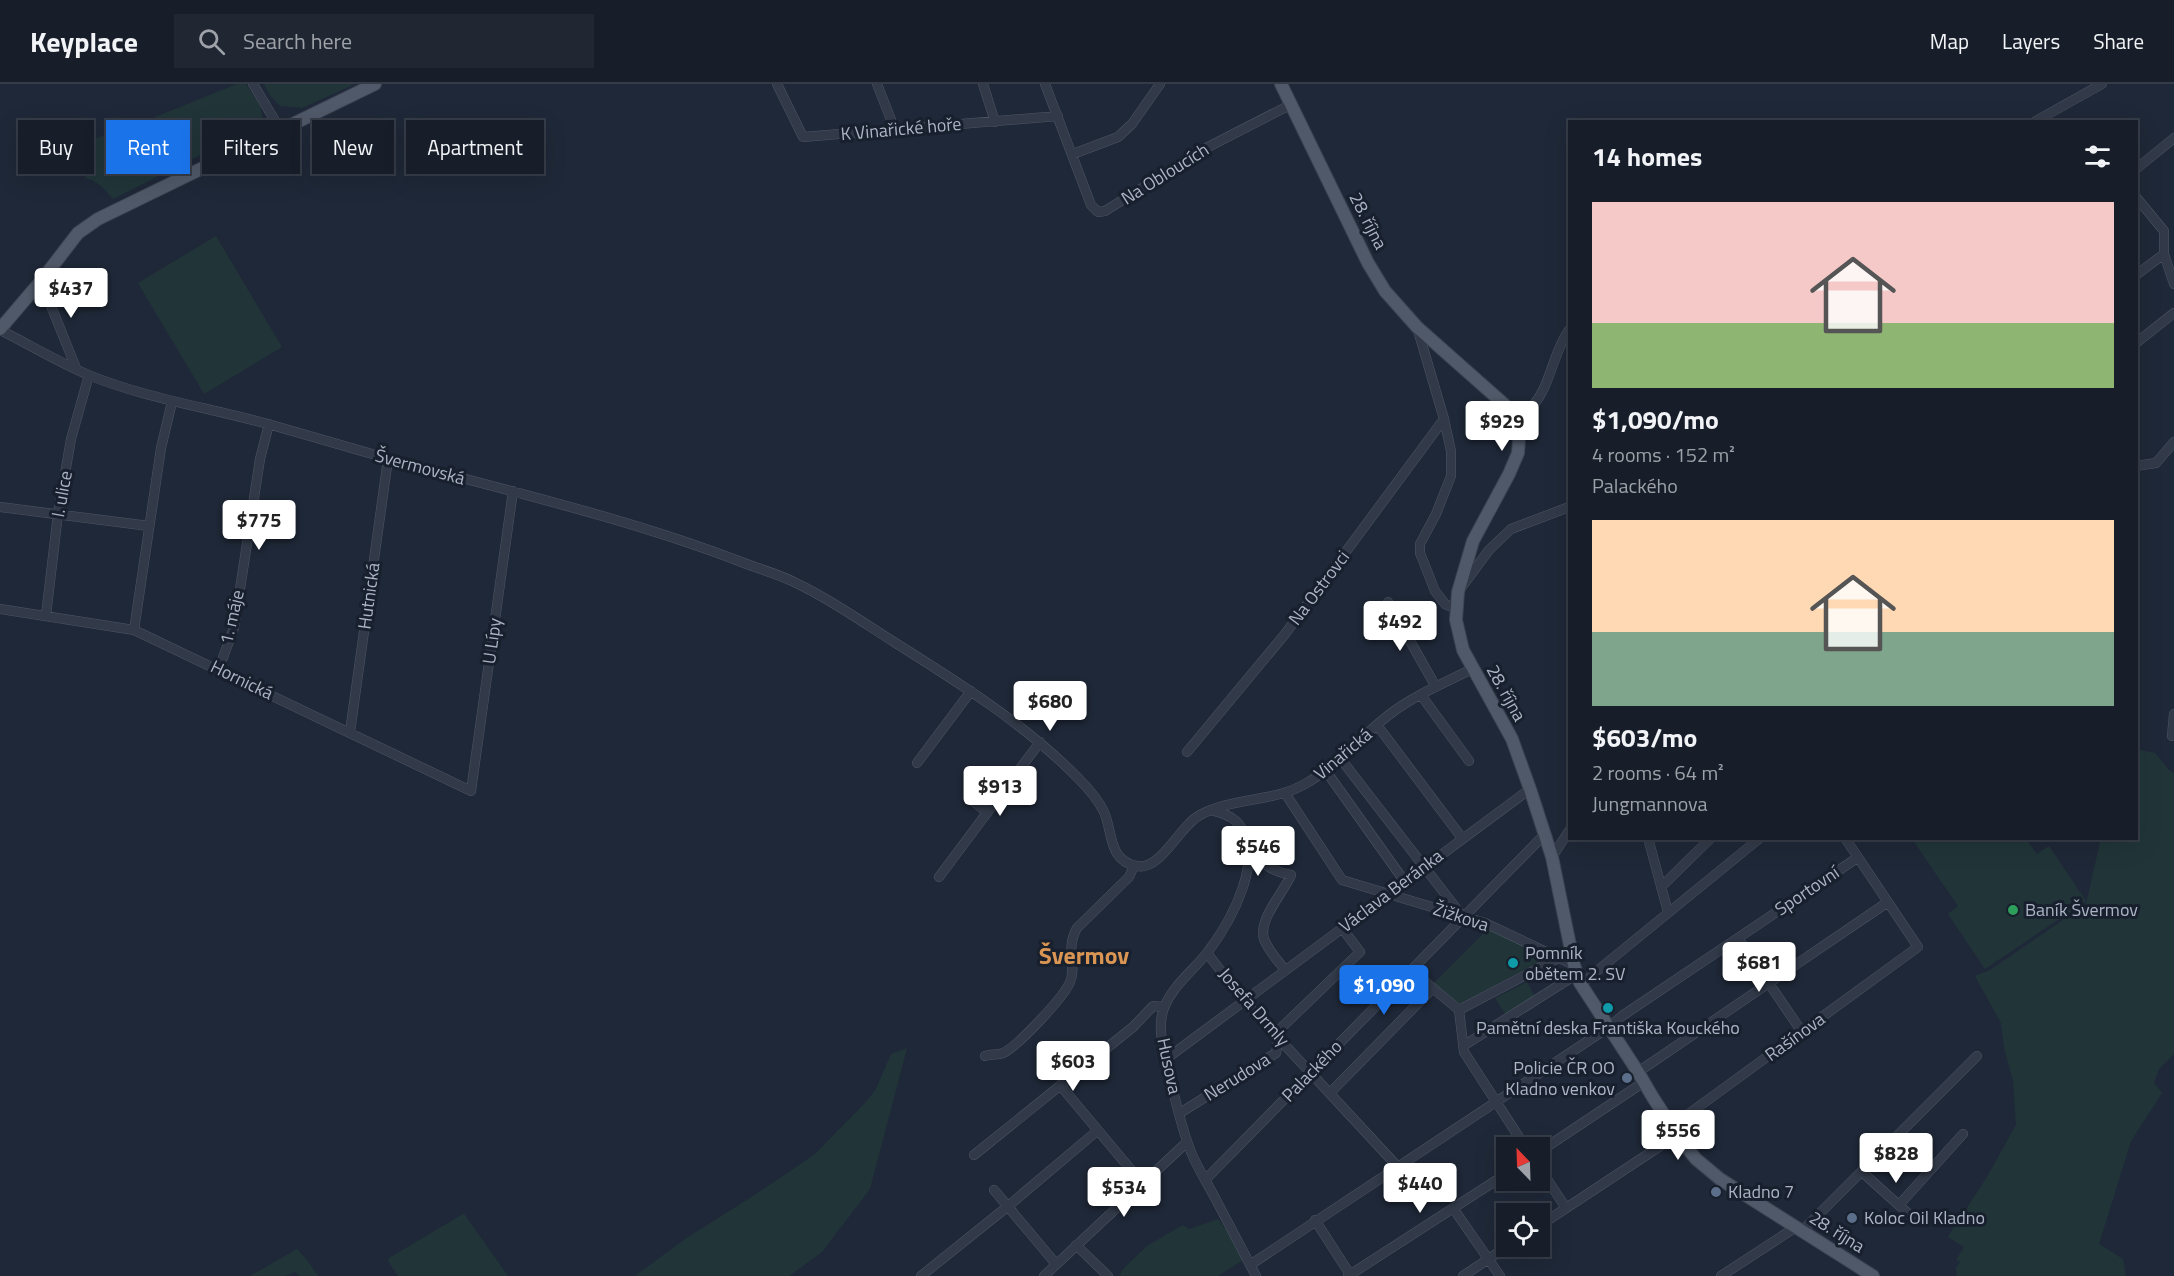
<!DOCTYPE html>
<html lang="en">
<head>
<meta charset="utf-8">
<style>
	:root { --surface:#171e2a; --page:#202732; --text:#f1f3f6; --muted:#9ea2a8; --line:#363c47; --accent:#1a73e8 }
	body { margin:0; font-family:"Titillium Web",sans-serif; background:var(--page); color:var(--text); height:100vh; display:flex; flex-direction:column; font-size:22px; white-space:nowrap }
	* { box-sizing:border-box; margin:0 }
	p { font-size:20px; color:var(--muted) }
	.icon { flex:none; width:33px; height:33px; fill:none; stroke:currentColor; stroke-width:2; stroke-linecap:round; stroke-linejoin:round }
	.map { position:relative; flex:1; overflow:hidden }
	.details { position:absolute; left:1568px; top:36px; width:570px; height:720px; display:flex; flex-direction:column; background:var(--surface); border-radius:0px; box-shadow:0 6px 24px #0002,0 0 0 2px var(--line) }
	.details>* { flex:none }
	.banner { position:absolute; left:18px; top:36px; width:570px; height:54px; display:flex; gap:12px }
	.needle { width:39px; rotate:337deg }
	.fabs { position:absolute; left:1496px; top:1053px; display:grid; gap:12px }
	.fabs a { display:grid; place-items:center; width:54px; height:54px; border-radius:0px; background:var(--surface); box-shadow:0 6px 24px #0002,0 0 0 2px var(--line); font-size:30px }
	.price { position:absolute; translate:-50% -51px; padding:0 14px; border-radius:6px; background:#fff; color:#222; font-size:20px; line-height:39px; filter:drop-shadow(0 2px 3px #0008) }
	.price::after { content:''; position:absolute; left:50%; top:36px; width:18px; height:14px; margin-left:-9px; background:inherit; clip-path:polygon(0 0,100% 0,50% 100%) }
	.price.current { background:var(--accent); color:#fff }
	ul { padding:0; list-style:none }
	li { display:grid; align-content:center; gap:12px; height:318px; padding:0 24px }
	li span { display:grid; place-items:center; height:186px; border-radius:0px; color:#555 }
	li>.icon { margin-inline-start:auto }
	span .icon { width:108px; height:108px; fill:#fffc; stroke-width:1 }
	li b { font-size:26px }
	h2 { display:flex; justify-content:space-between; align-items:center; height:72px; padding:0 24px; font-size:26px }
	.tag { padding:0 21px; border-radius:0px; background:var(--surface); box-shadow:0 6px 24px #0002,0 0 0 2px var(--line); font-size:21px; line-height:54px }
	.tag.current { background:var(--accent); color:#fff }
	header { display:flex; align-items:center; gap:36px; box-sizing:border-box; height:84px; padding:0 30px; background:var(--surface); border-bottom:2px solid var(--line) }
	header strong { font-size:28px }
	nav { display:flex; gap:33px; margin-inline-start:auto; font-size:21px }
	.search { width:420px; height:54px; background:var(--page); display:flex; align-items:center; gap:15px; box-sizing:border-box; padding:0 21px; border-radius:0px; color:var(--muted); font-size:22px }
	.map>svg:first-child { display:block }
	.green { fill:#213539 }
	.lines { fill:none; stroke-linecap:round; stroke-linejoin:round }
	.minor-casing { stroke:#4d5564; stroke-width:10 }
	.major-casing { stroke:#3c4352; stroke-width:14 }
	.minor { stroke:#323a49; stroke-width:9 }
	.major { stroke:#505969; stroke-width:12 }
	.leisure-dot { fill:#2e9e5b; stroke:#181f2d; stroke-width:2 }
	.culture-dot { fill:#0f9aa8; stroke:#181f2d; stroke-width:2 }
	.service-dot { fill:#5c6f8a; stroke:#181f2d; stroke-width:2 }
	.labels { text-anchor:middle; stroke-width:6; stroke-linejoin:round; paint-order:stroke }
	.street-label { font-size:18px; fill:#acb5c6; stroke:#181f2d }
	.poi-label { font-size:18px; fill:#acb5c6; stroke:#181f2d; text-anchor:start }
	.district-label { font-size:24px; font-weight:bold; fill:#d99553; stroke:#181f2d }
</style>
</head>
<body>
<header>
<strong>Keyplace</strong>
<div class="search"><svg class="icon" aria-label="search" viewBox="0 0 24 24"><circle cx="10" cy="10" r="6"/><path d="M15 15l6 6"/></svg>Search here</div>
<nav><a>Map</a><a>Layers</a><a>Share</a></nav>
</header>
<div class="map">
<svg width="2174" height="1192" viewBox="0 0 2174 1192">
	<rect width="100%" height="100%" fill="#1f2838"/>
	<path class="green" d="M237 0H246L260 22 263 36 260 41 113 115C105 106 98 97 86 94L83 67 87 57 128 44Z
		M264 0H355L302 24 280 22 269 10Z
		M216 152 282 263 204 310 138 199Z
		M2136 665 2155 669 2169 686 2174 689V970L2159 985 2154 999 2162 1009 2131 1057 2099 1160 2123 1175 2126 1192H1957L1956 1184 1960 1178 1956 1176 1964 1163 1948 1153 1949 1151 1987 1093 2016 1041 2013 997 2004 964 2001 939 1975 892 1990 886 2086 820 2100 758 2097 755 2136 754Z
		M1912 755H2026L2037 770 2049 762 2086 817 1985 885 1948 830 1958 822Z
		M1488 845 1548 873 1460 920 1433 900Z
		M1527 898 1535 913 1506 931 1495 914Z
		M907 964 870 1105 822 1168 789 1192H635L685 1155 753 1112 814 1071 865 1019 876 1005 891 970Z
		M463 1130 465 1131 508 1192H398L388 1177 389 1174Z
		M1218 1135 1229 1150 1243 1176 1218 1192H1120L1122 1186 1147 1162 1183 1141 1189 1145Z
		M297 1165 307 1176 318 1192H300L295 1188 285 1192H250Z"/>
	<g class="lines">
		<defs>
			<path id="minor" d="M253 0 280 45
				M777 0 803 53 1058 32
				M877 0 895 46
				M983 0 995 38
				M1045 0 1091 121 1098 128 1105 127 1208 63 1290 21
				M2034 38 2102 0
				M1073 70 1118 53 1132 40 1160 0
				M2136 85 2174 54
				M2136 113 2164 147V170L2174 200
				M2136 191 2164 170
				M41 197 76 284
				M1417 243 1444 335 1451 367V392L1436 430 1420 460V469L1435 507 1445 520 1456 525
				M0 246C30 261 60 279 91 292 149 315 211 324 271 341 329 357 385 375 443 389 545 416 646 441 744 479 760 485 777 490 792 497 828 514 861 537 894 558 959 599 1025 640 1078 694 1088 704 1098 715 1104 728 1113 748 1108 777 1137 782 1161 787 1179 742 1200 731 1234 713 1274 718 1305 700 1337 682 1361 652 1390 630 1415 611 1444 599 1472 585
				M2136 259 2174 229
				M1515 334C1521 330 1529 326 1534 320 1551 300 1553 268 1569 246
				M2136 382 2156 379 2174 358
				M0 423 149 442
				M1461 504 1489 466 1511 445 1569 423
				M1388 518 1436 603
				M0 525 134 546 471 707 513 407
				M46 531 58 430 71 355 89 291
				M134 546 161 364 172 318
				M219 584 234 544 260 375 269 340
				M1421 611 1469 677
				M1377 641 1462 754
				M350 648 388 375
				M2172 652 2174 630
				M1187 668 1285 550 1444 335
				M1340 674 1463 833
				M917 679 971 607
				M1326 687 1405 798
				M1285 709 1342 796 1485 839 1574 881
				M970 714 986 728
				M1211 726C1220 728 1229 731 1236 737 1269 771 1230 839 1207 869 1192 888 1167 906 1162 931 1158 950 1165 970 1169 989 1175 1015 1181 1043 1191 1068 1197 1083 1206 1097 1214 1112 1228 1139 1242 1165 1256 1192
				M1648 754 1668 828
				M1248 760C1261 779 1268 786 1291 791 1284 808 1258 835 1264 855 1268 866 1278 877 1285 886
				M1552 773 1569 747
				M939 793 1040 658
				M1661 803 1711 754
				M1738 854 1802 948
				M1207 869 1244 917 1398 1083
				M1411 886 1459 926 1464 968 1526 1064
				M1581 900 1760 754
				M1459 926 1558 874
				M1463 962 1577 890
				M985 972C991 970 999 971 1003 969 1018 962 1064 913 1070 898 1077 883 1065 865 1077 844L1129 793 1134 782
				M1166 975 1530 705
				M1638 988 1888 818
				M1060 1001 1142 1099
				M1331 1008 1433 904
				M1180 1029 1276 969 1280 945 1360 868 1342 844
				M1672 1042 1918 863 1845 754
				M1539 1068 1644 998
				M974 1071 1133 943 1153 922 1164 923
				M1539 1083 1566 1124
				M1862 1088 1912 1133
				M1205 1096 1545 750
				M994 1106 1056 1180
				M1899 1121 1963 1050
				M1453 1124 1500 1192
				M1315 1136 1351 1192
				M1539 1142 1677 1051
				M1802 1147 1977 972
				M1076 1161 1108 1192
				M1250 1181 1609 943 1622 932 1857 774
				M921 1192 1007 1123 1097 1047
				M1044 1192 1187 1058
				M1348 1192 1506 1090
				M1463 1192 1508 1162
				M1721 1192 1796 1143"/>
			<path id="major" d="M1281 0 1368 179 1385 207 1417 243 1505 321 1517 341 1519 355 1518 369 1509 390 1473 457 1458 508 1456 536 1463 566 1512 655 1530 705 1552 773 1574 881 1580 899 1638 988 1652 1012 1679 1054 1696 1075 1720 1095 1873 1192
				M0 245 41 197 78 149 98 135 375 0"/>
		</defs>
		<use href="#minor" class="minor-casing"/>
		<use href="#major" class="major-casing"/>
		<use href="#minor" class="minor"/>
		<use href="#major" class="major"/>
	</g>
	<circle class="leisure-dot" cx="2013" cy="826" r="6"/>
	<g class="culture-dot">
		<circle cx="1513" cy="879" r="6"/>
		<circle cx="1608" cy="924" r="6"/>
	</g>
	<g class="service-dot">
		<circle cx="1627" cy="994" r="6"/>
		<circle cx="1716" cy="1108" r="6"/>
		<circle cx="1852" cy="1134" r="6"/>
	</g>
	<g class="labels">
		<g class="street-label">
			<text transform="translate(901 45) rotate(-5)" y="6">K Vinařické hoře</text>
			<text transform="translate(1165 90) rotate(-32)" y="6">Na Obloucích</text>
			<text transform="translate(1368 137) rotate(63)" y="6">28. října</text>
			<text transform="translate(420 383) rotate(15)" y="6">Švermovská</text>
			<text transform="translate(62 410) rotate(-80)" y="6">I. ulice</text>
			<text transform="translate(1319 504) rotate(-53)" y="6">Na Ostrovci</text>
			<text transform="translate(369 512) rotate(-82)" y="6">Hutnická</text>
			<text transform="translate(232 533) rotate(-77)" y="6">1. máje</text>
			<text transform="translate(492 557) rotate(-82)" y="6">U Lípy</text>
			<text transform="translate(242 596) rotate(26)" y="6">Hornická</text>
			<text transform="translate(1506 609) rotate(61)" y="6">28. října</text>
			<text transform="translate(1343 670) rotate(-40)" y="6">Vinařická</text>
			<text transform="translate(1391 807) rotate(-37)" y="6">Václava Beránka</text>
			<text transform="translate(1807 807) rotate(-34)" y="6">Sportovní</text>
			<text transform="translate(1461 833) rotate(18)" y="6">Žižkova</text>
			<text transform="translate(1254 923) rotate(49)" y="6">Josefa Drmly</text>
			<text transform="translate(1795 953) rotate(-36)" y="6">Rašínova</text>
			<text transform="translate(1169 982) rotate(78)" y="6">Husova</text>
			<text transform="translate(1312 987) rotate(-46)" y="6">Palackého</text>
			<text transform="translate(1237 993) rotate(-32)" y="6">Nerudova</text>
			<text transform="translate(1837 1148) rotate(32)" y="6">28. října</text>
		</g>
		<g class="poi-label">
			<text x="2025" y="832">Baník Švermov</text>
			<text x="1525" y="875">Pomník<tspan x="1525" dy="21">obětem 2. SV</tspan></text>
			<text x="1608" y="950" text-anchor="middle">Pamětní deska Františka Kouckého</text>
			<text x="1615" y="990" text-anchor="end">Policie ČR OO<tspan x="1615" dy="21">Kladno venkov</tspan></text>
			<text x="1728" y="1114">Kladno 7</text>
			<text x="1864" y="1140">Koloc Oil Kladno</text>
		</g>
		<g class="district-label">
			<text x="1084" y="880">Švermov</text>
		</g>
	</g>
</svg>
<div class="fabs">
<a><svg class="needle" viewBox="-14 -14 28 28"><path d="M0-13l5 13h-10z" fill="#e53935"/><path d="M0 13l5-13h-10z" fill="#9ea2a8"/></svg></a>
<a><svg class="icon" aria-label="locate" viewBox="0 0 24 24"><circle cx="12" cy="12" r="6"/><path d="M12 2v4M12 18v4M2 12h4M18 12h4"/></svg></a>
</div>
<b class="price" style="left:71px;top:235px">$437</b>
<b class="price" style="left:1502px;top:368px">$929</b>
<b class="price" style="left:259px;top:467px">$775</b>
<b class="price" style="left:1400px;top:568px">$492</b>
<b class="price" style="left:1050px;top:648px">$680</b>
<b class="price" style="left:1000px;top:733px">$913</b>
<b class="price" style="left:1258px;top:793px">$546</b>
<b class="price" style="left:1759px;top:909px">$681</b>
<b class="price current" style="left:1384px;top:932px">$1,090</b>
<b class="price" style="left:1073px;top:1008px">$603</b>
<b class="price" style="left:1678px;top:1077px">$556</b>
<b class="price" style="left:1896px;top:1100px">$828</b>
<b class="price" style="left:1420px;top:1130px">$440</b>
<b class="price" style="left:1124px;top:1134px">$534</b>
<div class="banner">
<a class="tag">Buy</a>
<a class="tag current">Rent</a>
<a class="tag">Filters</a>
<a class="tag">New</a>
<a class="tag">Apartment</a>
</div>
<section class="details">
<h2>14 homes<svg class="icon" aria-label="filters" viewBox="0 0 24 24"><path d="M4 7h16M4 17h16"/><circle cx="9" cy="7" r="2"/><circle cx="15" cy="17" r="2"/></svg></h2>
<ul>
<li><span style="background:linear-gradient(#f6c9c9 65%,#8fb573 0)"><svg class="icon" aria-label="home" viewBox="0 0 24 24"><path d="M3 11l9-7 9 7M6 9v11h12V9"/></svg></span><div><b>$1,090/mo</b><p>4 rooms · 152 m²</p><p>Palackého</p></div></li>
<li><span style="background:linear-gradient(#ffd9b3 60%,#7fa58c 0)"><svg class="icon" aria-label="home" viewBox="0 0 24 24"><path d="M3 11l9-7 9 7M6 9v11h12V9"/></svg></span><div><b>$603/mo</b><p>2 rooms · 64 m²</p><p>Jungmannova</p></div></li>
</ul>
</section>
</div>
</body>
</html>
